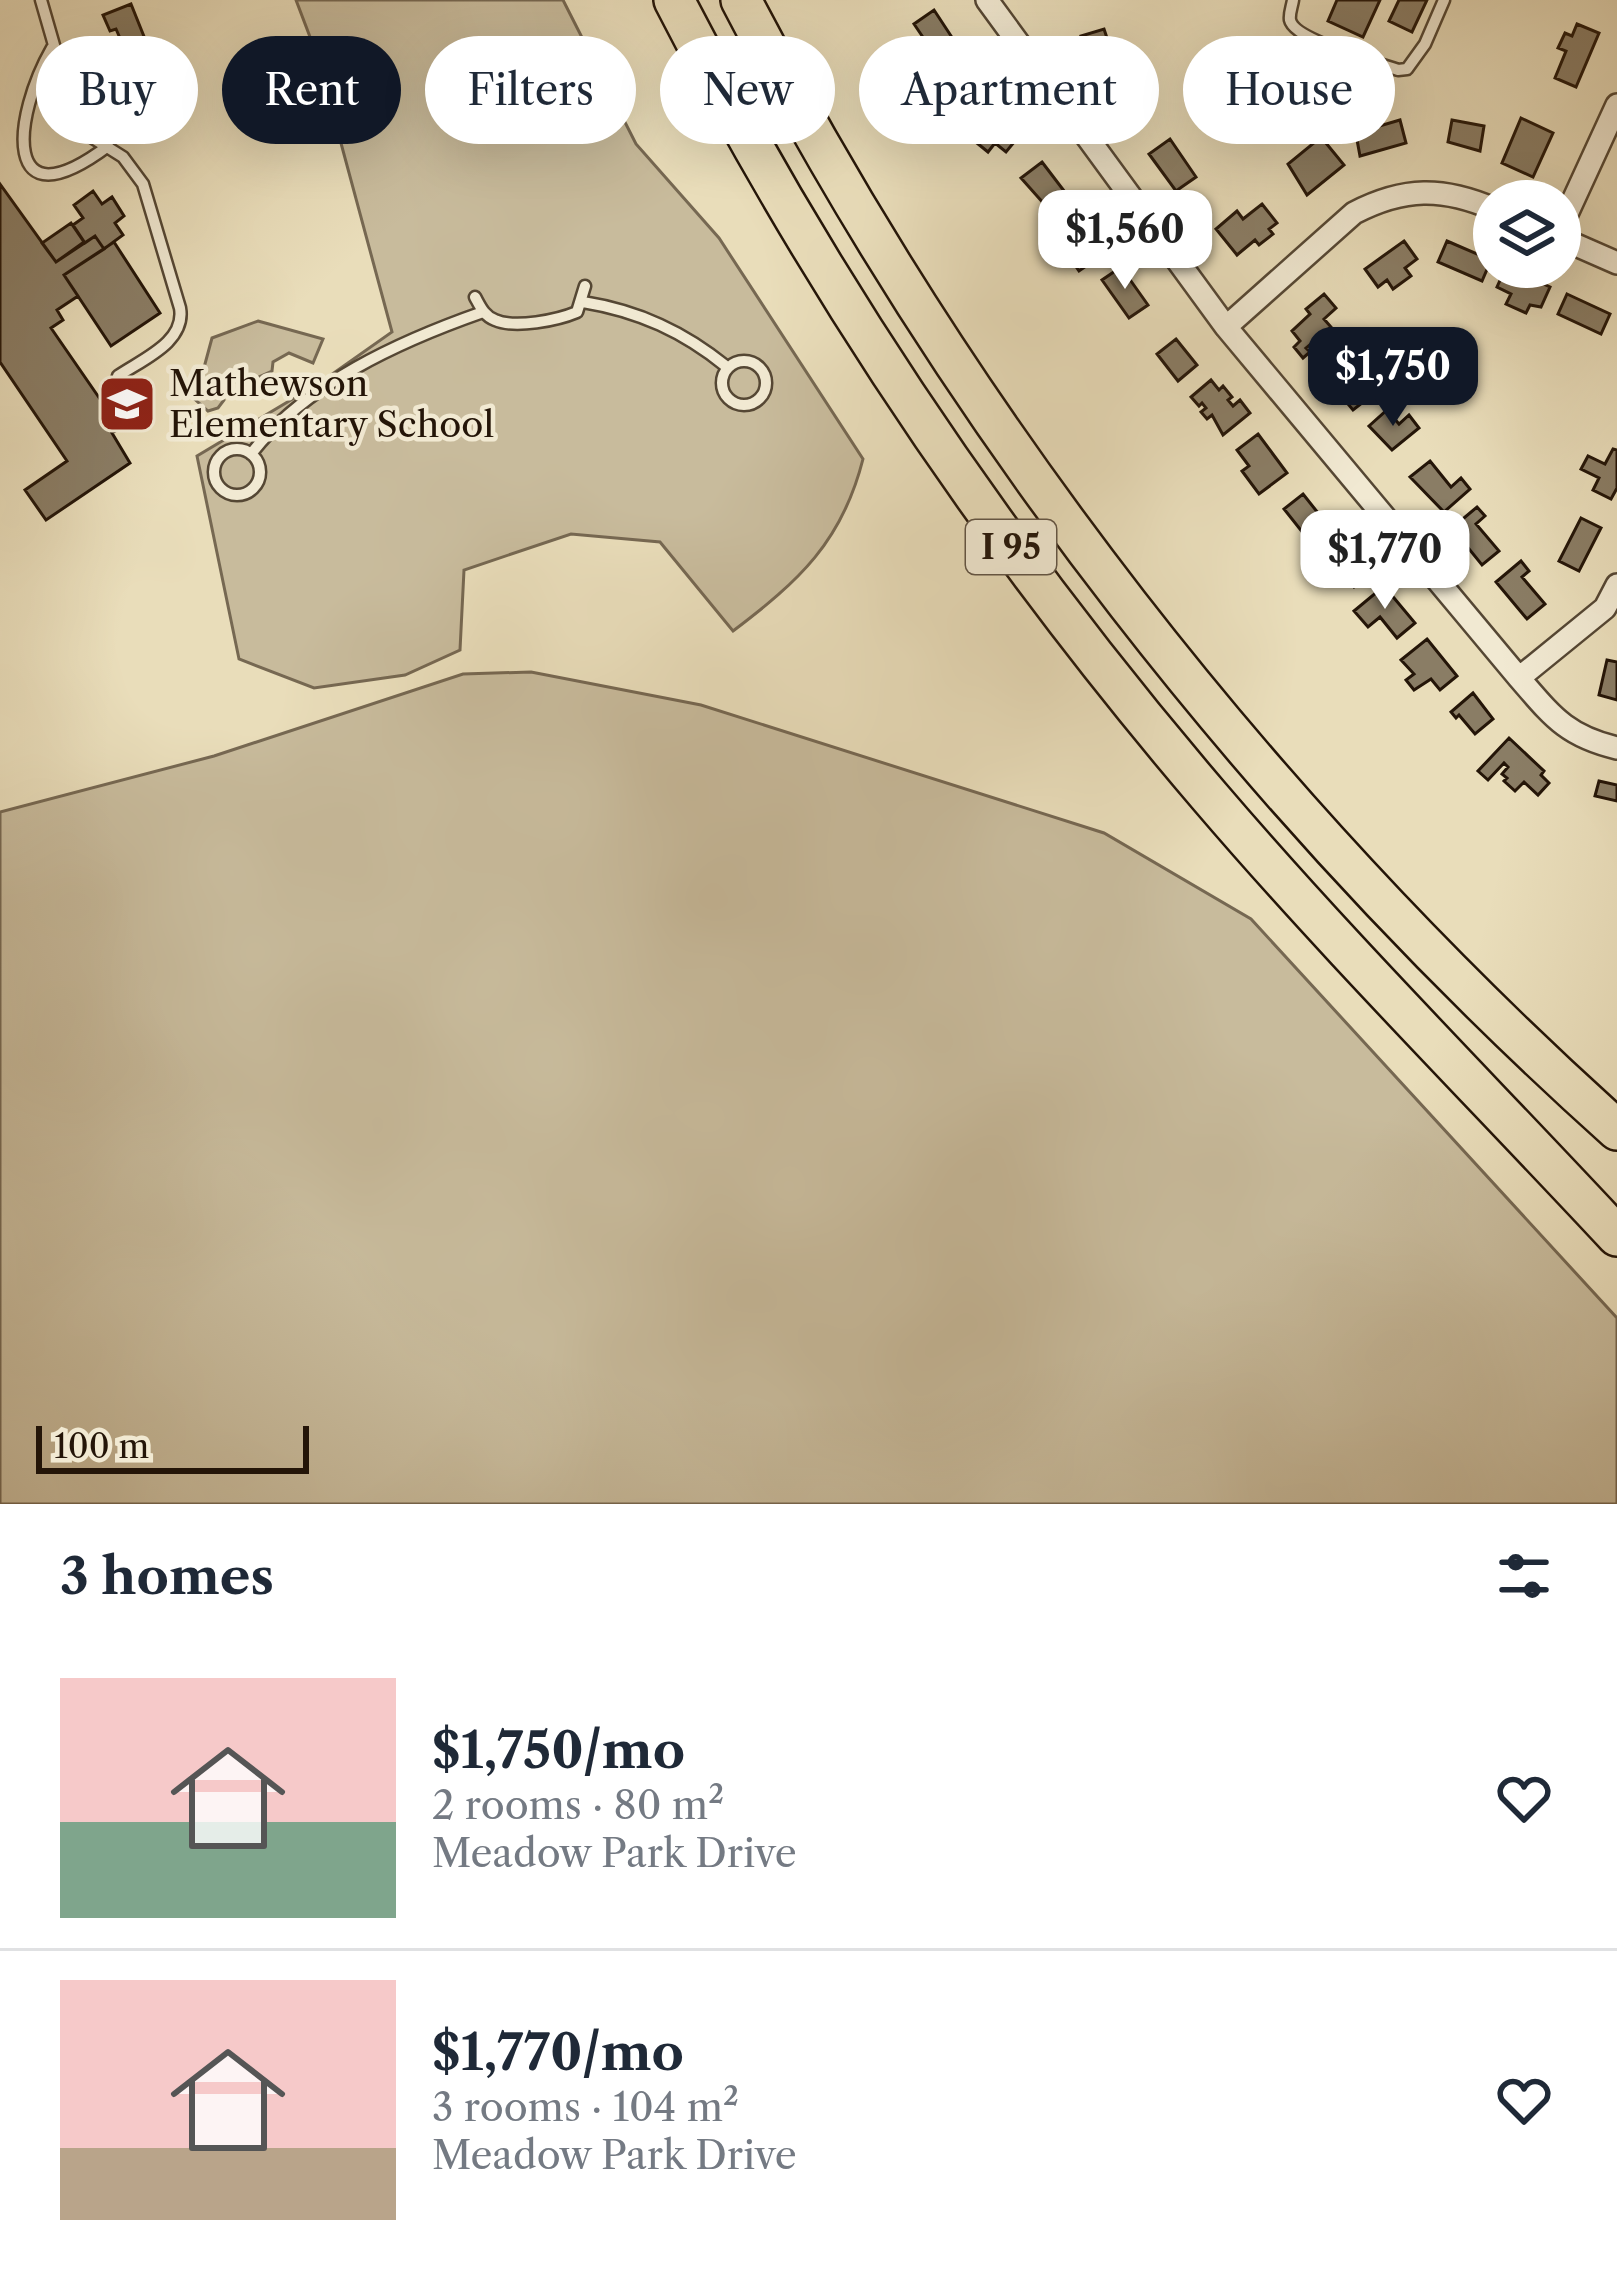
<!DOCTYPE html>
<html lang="en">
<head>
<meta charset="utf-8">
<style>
	:root { --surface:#fff; --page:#f2f2f3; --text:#1f2937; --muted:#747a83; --line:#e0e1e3; --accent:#111827 }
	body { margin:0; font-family:"Libre Caslon Text",serif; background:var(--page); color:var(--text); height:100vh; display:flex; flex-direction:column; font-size:45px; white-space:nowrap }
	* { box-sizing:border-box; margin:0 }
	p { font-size:39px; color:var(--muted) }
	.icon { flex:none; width:66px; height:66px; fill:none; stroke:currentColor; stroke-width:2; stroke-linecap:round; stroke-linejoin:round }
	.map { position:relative; height:1504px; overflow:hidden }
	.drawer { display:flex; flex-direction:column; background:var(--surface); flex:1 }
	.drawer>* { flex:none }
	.guide { position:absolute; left:36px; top:36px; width:1545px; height:108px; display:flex; gap:24px }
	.fabs { position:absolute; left:1473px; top:180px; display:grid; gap:24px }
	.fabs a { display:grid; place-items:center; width:108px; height:108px; border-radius:50%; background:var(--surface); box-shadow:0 12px 48px #0002; font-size:60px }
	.scale { position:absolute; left:36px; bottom:30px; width:273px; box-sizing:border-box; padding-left:12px; border:6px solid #241508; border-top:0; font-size:33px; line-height:42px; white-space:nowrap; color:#241508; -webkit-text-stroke:9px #f1e9d2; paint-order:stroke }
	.price { position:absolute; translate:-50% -102px; padding:0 27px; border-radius:24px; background:#fff; color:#222; font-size:39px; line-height:78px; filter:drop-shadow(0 3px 6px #0008) }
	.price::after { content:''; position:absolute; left:50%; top:72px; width:36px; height:27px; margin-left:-18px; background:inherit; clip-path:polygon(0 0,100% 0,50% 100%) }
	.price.current { background:var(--accent); color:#fff }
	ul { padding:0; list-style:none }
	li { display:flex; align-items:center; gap:36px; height:300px; padding:0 60px }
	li+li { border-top:3px solid var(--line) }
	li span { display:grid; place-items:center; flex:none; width:336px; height:240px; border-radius:0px; color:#555 }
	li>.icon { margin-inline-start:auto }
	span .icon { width:144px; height:144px; fill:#fffc; stroke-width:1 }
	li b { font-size:51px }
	h2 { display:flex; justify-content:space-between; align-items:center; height:144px; padding:0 60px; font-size:51px }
	.tag { padding:0 42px; border-radius:54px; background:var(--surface); box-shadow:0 12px 48px #0002; font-size:42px; line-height:108px }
	.tag.current { background:var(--accent); color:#fff }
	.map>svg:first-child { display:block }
	.green { fill:#c8bb9c; stroke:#766852; stroke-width:3 }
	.building { fill:#8a7d65; stroke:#241508; stroke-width:3 }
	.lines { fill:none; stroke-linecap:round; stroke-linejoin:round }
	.lane-casing { stroke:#554734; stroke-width:15 }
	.street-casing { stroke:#554734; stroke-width:26 }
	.highway-casing { stroke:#241508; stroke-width:44 }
	.lane { stroke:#f1e9d2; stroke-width:10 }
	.street { stroke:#f1e9d2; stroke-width:21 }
	.highway { stroke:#e9ddba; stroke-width:39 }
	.labels { text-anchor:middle; stroke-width:9; stroke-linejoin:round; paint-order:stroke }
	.shield { fill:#f1e9d2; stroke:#625545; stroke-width:3 }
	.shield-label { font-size:33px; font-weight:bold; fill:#241508 }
	.poi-label { font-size:36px; fill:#241508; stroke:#f1e9d2; text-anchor:start }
</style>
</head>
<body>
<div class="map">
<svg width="1617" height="1504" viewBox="0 0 1617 1504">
	<rect width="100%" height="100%" fill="#e9ddba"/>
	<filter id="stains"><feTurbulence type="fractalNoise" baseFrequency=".00167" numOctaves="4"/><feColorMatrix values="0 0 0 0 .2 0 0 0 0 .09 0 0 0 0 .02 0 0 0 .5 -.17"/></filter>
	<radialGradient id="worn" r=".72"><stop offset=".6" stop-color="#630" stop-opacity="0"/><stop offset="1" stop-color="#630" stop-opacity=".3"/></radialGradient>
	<path class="green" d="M296 0H563L636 144 719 238 863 459C842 542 799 581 733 631L660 542 571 534 464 570 460 650 405 675 314 688 239 659 197 456 321 382 392 332 318 58Z
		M258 321 323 339 313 363 289 353 273 362 272 371 252 380 223 383 224 400 218 408 208 411 190 395 192 385 202 375 212 338Z
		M531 672 701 705 1104 833 1251 919 1617 1318V1504H0V812L214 756 463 674Z"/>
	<path class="building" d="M1337 0H1380L1363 37 1328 21Z
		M1399 0H1427L1412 32 1389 21Z
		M131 4 149 49 135 55 130 42 123 45 116 29 110 31 103 15Z
		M934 10 957 45 937 58 914 24Z
		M1577 24 1599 33 1576 87 1555 78 1566 51 1558 48 1565 33 1572 36Z
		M1104 29 1109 44 1118 41 1124 57 1114 60 1116 66 1094 73 1081 36Z
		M268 39 281 64 263 73 251 48Z
		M1214 51 1261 71 1243 106 1229 100 1233 90 1203 77Z
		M109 59 114 77 98 82 92 65Z
		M268 89 274 107 260 111 255 93Z
		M988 109 1020 135 1006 152 995 143 988 152 972 139 979 131 973 126Z
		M1369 114 1373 128 1400 120 1406 143 1360 156 1353 118Z
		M1521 118 1553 133 1533 177 1502 163Z
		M1452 120 1484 126 1480 151 1448 142Z
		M1321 137 1344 165 1307 195 1288 164Z
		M1170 139 1196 177 1176 191 1149 154Z
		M1042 162 1071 200 1053 214 1021 178Z
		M0 184 56 262 95 236 104 249 64 275 78 296 57 310 63 320 51 328 120 428 112 433 130 463 46 520 25 490 67 461 0 362Z
		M93 191 102 204 112 197 124 216 115 223 123 235 104 249 95 236 85 243 73 225 83 218 74 205Z
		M1262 204 1277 223 1269 229 1273 234 1259 245 1255 240 1237 255 1216 229 1237 211 1243 219Z
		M1078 214 1105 253 1079 271 1052 232Z
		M71 223 84 242 56 262 42 243Z
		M1404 241 1417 259 1405 268 1411 276 1393 289 1387 280 1378 287 1365 269Z
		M1447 241 1491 260 1482 281 1438 262Z
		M114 242 160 313 111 346 64 275Z
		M1121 267 1148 305 1129 318 1102 280Z
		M1506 267 1550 287 1541 307 1530 305 1526 313 1506 304 1511 294 1497 287Z
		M1324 294 1336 308 1324 319 1331 327 1306 348 1310 352 1303 358 1294 347 1300 341 1292 331 1310 314 1306 309Z
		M1567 294 1610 314 1601 334 1558 314Z
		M1176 339 1197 365 1178 381 1157 354Z
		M1340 360 1371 396 1353 410 1323 374Z
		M1211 380 1219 390 1223 386 1232 397 1228 400 1233 406 1240 400 1250 413 1223 435 1212 415 1207 419 1201 412 1206 408 1202 403 1199 406 1191 397Z
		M1387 410 1399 424 1409 415 1419 428 1392 450 1369 426Z
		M1258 434 1287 473 1259 494 1242 471 1249 466 1237 450Z
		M1613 449 1617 450V488L1611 499 1593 490 1599 478 1581 469 1588 456 1605 464Z
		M1430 461 1451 487 1461 478 1470 489 1444 512 1410 477Z
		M1303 494 1326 523 1307 538 1284 509Z
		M1477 507 1485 516 1476 524 1499 551 1482 565 1452 528Z
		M1581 518 1601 528 1579 571 1559 561Z
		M1342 536 1371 572 1354 587 1346 578 1338 585 1323 566 1331 559 1324 550Z
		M1521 561 1529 571 1522 577 1545 604 1527 619 1496 582Z
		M1384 586 1415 623 1397 638 1380 617 1368 627 1354 611Z
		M1427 639 1457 676 1440 690 1431 679 1414 690 1406 680 1414 674 1401 660Z
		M1607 660 1617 662V700L1599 695Z
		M1473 693 1493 719 1475 734 1459 715 1456 718 1451 712Z
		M1509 738 1544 771 1541 775 1549 783 1538 795 1524 782 1515 791 1504 781 1507 778 1502 774 1508 767 1504 763 1488 780 1478 771Z
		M1599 781 1617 785V801L1595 796Z"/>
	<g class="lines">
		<defs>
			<path id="lane" d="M41 0 75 118 88 135 123 157 143 184 180 308C186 342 143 359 118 376
				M1293 0C1292 7 1289 13 1290 20 1294 40 1378 63 1398 70L1407 69 1425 44 1444 0
				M52 48C13 116 0 227 108 146
				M475 297C480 306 484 316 495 320 515 329 558 320 577 312L585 286
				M583 302C639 311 684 332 727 367
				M722 383a22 22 0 1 1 44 0a22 22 0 1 1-44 0Z
				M214 472a23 23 0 1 1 46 0a23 23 0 1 1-46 0Z
				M251 454C305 384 400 341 483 312"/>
			<path id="street" d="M987 0 1226 327 1519 678C1552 716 1566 736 1617 748
				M1560 229 1617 105
				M1560 238 1617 263
				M1226 327 1354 213C1404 187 1443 187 1494 209
				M1519 678 1605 608 1617 585"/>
			<path id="highway" d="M674 0C820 285 1001 553 1210 797 1339 948 1481 1090 1617 1236
				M741 0C961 425 1261 810 1617 1130"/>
		</defs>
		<use href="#lane" class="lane-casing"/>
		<use href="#street" class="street-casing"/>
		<use href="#highway" class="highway-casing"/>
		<use href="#lane" class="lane"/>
		<use href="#street" class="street"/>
		<use href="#highway" class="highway"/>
	</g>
	<defs>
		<symbol id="school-square" viewBox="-11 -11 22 22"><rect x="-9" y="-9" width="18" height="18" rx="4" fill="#8f2418" stroke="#f1e9d2"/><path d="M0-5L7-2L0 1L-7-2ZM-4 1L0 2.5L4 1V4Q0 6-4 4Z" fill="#fff"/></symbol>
	</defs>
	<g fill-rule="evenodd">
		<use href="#school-square" x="94" y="371" width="66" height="66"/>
	</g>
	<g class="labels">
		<rect class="shield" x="966" y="520" width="90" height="54" rx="9"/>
		<g class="shield-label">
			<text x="1011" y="559">I 95</text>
		</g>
		<g class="poi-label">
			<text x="169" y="396">Mathewson<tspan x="169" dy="41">Elementary School</tspan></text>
		</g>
	</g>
	<rect width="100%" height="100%" filter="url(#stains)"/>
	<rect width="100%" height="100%" fill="url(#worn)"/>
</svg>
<div class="fabs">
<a><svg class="icon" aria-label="layers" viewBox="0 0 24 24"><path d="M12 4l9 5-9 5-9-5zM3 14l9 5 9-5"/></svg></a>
</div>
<div class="scale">100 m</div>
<b class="price" style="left:1125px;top:292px">$1,560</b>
<b class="price current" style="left:1393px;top:429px">$1,750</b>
<b class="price" style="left:1385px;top:612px">$1,770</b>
<div class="guide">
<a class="tag">Buy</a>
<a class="tag current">Rent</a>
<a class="tag">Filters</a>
<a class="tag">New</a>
<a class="tag">Apartment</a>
<a class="tag">House</a>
</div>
</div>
<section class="drawer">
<h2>3 homes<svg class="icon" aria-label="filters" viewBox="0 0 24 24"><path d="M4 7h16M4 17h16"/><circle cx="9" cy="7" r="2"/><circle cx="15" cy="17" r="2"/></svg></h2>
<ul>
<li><span style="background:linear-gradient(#f6c9c9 60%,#7fa58c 0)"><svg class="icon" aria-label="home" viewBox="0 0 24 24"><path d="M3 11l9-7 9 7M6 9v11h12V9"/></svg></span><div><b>$1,750/mo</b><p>2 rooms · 80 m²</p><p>Meadow Park Drive</p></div><svg class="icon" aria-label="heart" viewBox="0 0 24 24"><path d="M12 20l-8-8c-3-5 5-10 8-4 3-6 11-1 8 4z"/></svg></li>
<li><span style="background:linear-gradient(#f6c9c9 70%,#b9a48a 0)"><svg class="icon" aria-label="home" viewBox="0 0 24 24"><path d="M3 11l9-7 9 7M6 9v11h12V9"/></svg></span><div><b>$1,770/mo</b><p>3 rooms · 104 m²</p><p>Meadow Park Drive</p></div><svg class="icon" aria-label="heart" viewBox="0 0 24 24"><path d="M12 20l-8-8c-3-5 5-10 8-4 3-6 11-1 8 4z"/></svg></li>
</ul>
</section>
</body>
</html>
